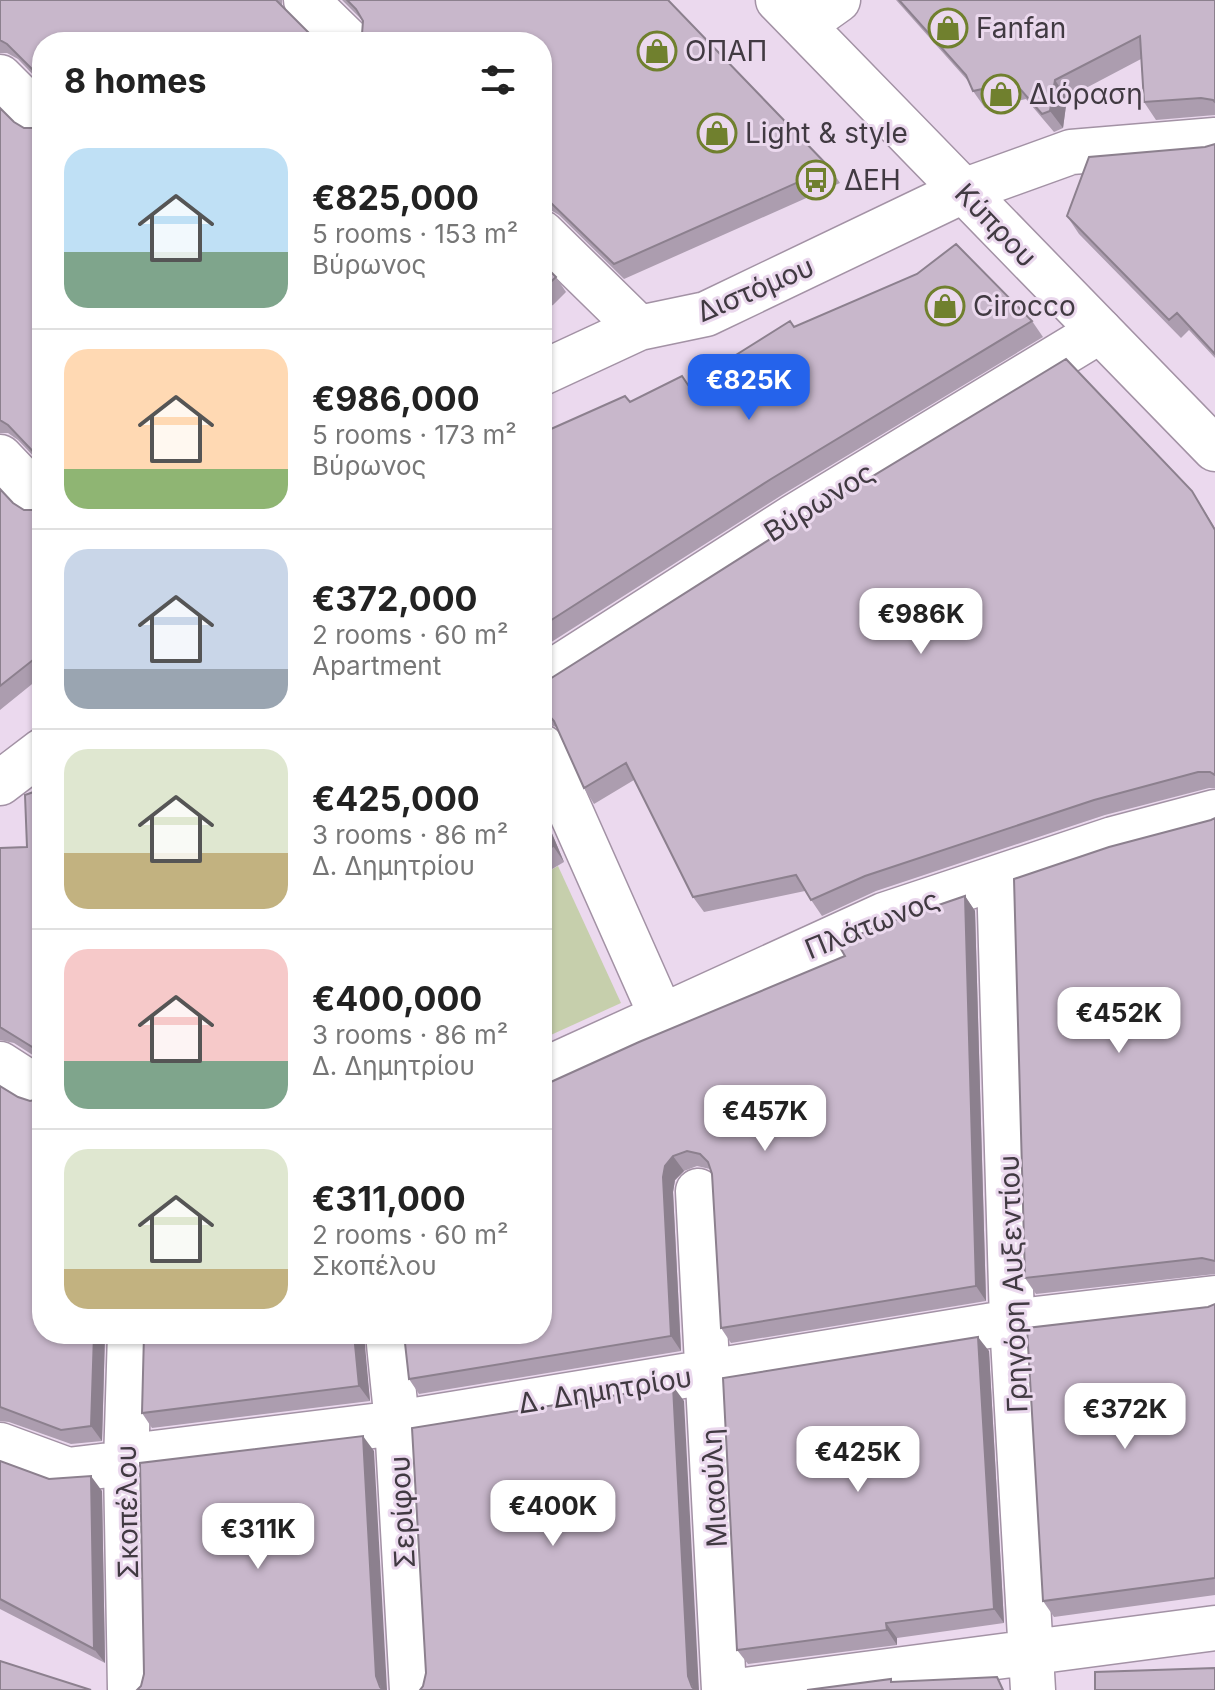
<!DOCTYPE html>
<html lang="en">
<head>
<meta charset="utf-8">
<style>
	:root { --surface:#fff; --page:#f2f2f2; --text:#222; --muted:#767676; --line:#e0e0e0; --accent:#2563eb }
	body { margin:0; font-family:Inter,sans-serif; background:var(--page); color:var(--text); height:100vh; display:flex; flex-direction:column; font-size:30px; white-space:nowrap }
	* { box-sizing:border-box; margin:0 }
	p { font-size:26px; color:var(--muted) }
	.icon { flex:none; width:44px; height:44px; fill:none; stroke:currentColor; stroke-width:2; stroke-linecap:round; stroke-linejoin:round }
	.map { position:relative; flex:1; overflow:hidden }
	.side { position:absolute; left:32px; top:32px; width:520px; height:1312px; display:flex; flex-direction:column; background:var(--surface); border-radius:32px; box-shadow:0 2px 6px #0004 }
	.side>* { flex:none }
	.price { position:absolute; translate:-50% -68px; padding:0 18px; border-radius:16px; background:#fff; color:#222; font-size:26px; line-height:52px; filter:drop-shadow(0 2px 4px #0008) }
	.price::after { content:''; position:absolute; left:50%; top:48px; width:24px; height:18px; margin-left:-12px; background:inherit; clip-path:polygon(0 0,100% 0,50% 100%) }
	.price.active { background:var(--accent); color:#fff }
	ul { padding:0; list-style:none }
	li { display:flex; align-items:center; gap:24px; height:200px; padding:0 32px }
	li+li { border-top:2px solid var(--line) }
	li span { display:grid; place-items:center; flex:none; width:224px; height:160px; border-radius:24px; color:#555 }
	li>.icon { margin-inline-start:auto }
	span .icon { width:96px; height:96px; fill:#fffc; stroke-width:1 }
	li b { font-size:34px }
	h2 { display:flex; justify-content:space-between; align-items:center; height:96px; padding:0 32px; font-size:34px }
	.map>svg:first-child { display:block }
	.green { fill:#c6cfac }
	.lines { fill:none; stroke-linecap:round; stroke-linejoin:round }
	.minor-casing { stroke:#a392a5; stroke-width:47 }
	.major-casing { stroke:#a392a5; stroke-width:47 }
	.minor { stroke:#fff; stroke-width:44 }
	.major { stroke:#fff; stroke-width:44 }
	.wall { fill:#ac9daf }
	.shaded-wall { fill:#8c808e }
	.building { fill:#c8b7cb; stroke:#8c808e; stroke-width:2 }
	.labels { text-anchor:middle; stroke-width:6; stroke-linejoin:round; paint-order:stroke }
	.poi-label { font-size:28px; fill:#413a42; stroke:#ebd9ee; text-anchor:start }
	.street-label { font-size:28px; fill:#413a42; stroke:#ebd9ee }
</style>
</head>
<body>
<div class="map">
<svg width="1215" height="1690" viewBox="0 0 1215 1690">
	<rect width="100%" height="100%" fill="#ebd9ee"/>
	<path class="green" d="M558 866 621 1003 542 1039V875Z"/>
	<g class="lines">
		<defs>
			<path id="minor" d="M306 0 349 42
				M803 25 838 0
				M0 77 42 119
				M542 233 639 328
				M542 373 639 328 706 314 963 191 1071 152 1215 140
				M0 457 42 501
				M542 678 795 516 1100 331
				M542 747 661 1015
				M0 783 42 751
				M999 877 1012 1322 1033 1690
				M0 1064 42 1091
				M542 1071 884 915 1113 839 1215 812
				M698 1191 724 1690
				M388 1334 397 1423 412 1690
				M0 1445 68 1470 126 1463 146 1454 397 1423 1012 1322 1215 1298
				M130 1690 126 1463 130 1334
				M745 1690 1215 1628"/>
			<path id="major" d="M778 0 1215 449"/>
		</defs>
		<use href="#minor" class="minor-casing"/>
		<use href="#major" class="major-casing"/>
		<use href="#minor" class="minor"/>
		<use href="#major" class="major"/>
	</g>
	<path class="wall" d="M0 0H282V6L42 42V84L18 59 7 53H0Z
		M342 0H668L830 168 840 183 624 279 559 215 549 209H542V42L362 34 363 21Z
		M896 0H1215V115L1156 120 1144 102 1141 59 1067 98 1063 128 1054 132 1026 99 985 108 973 91 969 82Z
		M0 108 14 122 24 128H37L42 125V465L18 440 8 433H0Z
		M1215 144V358L1189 330 1181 338 1079 234 1067 216 1205 147Z
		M542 263 556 277 566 292 553 305 542 310Z
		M1032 321 1043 337 782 495 542 648V433L630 402 688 385 794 327Z
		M0 489 13 503 24 510H37L42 507V676L0 710Z
		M1192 491 1215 528V788H1209L1105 815 876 891 822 916 805 891 704 912 693 897 634 780 594 804 584 788 556 727 542 722V684Z
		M42 789V1061L14 1043 0 1040V848L27 847Z
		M542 810 564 862 542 875Z
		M1215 818V1274L1036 1294 1025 1278 1211 820Z
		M965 896 975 911 986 1301 731 1343 721 1328 712 1174 710 1169 697 1166 684 1171 675 1180 673 1192 681 1351 419 1394 409 1379 542 1086 845 956Z
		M0 1086 42 1334H105L102 1441 71 1444 9 1422 0 1421Z
		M1215 1304V1595L1054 1617 1043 1601 1208 1307Z
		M363 1337 370 1401 152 1428 142 1413Z
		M989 1351 1004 1623 897 1638V1645L748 1664 737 1650Z
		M0 1461 49 1479 102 1491 105 1663 0 1609Z"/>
	<path class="shaded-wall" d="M1055 80 1067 98 1063 128 1050 111Z
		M542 810 564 862 553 846 542 820Z
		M965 896 975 911 986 1301 976 1286Z
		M673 1156 684 1171 675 1180 673 1192 681 1351 671 1336 663 1177 665 1166Z
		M94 1334H105L102 1441 91 1426Z
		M354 1334H364L370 1401 359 1386Z
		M978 1337 989 1351 1004 1623 994 1609Z
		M673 1386 684 1401 699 1690H694L688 1676Z
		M363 1436 374 1451 387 1690H382L376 1676Z
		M91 1476 102 1491 105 1663 94 1649Z
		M886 1623 897 1638V1645L887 1630Z"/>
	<path class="building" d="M0 0H276L318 42H42V79L7 44 0 40Z
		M347 0H668L830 168 614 264 548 200 542 196V42H357L362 34 363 21 356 9Z
		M899 0H1215V102L1213 100 1201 98 1144 102 1140 36 1055 80 1050 111 1042 114 1014 82 973 91 966 75Z
		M0 108 14 122 24 128H37L42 125V461L8 425 0 420Z
		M1215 144V354L1177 313 1169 320 1067 216 1089 157 1205 147Z
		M956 244 1032 321 771 479 542 626V433L625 396 630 402 682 376 688 385 790 321 794 327 917 274Z
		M542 263 556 277 542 290Z
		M1066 359 1192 491 1215 530V775L1210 772H1198L1094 800 865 876 811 900 796 875 693 897 626 763 584 788 554 721 545 711 542 710V684L797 522Z
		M0 489 13 503 24 510H37L42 507V660L38 656 0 686Z
		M42 789V1053L0 1027V848L27 847 25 795Z
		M1215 818V1261L1202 1258 1025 1278 1014 879 1109 847 1211 820Z
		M542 820 553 846 542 853Z
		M965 896 976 1286 721 1328 712 1174 708 1162 700 1154 687 1151 673 1156 665 1166 663 1177 671 1336 409 1379 404 1334H542V1086L639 1042 845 956 838 944 883 924Z
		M0 1086 18 1097 30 1101 42 1098V1334H94L91 1426 61 1430 0 1407Z
		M1215 1304V1578L1043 1601 1027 1328 1208 1307Z
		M144 1334H354L359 1386 142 1413Z
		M978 1337 994 1609 886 1623 887 1630 737 1650 723 1378Z
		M673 1386 688 1676 692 1687 695 1690H420L423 1686 426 1673 412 1428Z
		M363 1436 376 1676 380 1687 383 1690H137L141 1686 144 1674 140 1463Z
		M0 1461 49 1479 91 1476 94 1649 0 1599Z
		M0 1661 91 1690H0Z
		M1215 1668V1690H1095V1672Z
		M997 1677 1003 1690H807L891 1679V1682Z"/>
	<defs>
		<symbol id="shop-ring" viewBox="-11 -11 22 22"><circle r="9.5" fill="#ebd9ee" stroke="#70802e" stroke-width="1.5"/><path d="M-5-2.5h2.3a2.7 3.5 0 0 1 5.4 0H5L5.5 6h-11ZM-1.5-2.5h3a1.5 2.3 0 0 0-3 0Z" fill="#70802e"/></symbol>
		<symbol id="bus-ring" viewBox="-11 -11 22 22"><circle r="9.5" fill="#ebd9ee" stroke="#70802e" stroke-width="1.5"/><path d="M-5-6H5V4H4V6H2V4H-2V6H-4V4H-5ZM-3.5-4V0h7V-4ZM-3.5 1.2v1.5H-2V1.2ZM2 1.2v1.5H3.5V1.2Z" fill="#70802e"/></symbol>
	</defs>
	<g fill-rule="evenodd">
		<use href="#shop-ring" x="926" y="6" width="44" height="44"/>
		<use href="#shop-ring" x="635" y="29" width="44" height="44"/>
		<use href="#shop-ring" x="979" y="72" width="44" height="44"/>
		<use href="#shop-ring" x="695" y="111" width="44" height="44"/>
		<use href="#bus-ring" x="794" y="158" width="44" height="44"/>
		<use href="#shop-ring" x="923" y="284" width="44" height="44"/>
	</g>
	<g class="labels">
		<g class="poi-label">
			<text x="976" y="38">Fanfan</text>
			<text x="685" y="61">ΟΠΑΠ</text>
			<text x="1029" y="104">Διόραση</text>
			<text x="745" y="143">Light &amp; style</text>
			<text x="844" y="190">ΔΕΗ</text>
			<text x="973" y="316">Cirocco</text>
		</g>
		<g class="street-label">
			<text transform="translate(996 225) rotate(46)" y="10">Κύπρου</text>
			<text transform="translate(755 289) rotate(-23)" y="10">Διστόμου</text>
			<text transform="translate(819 502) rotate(-32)" y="10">Βύρωνος</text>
			<text transform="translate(872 924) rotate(-22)" y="10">Πλάτωνος</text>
			<text transform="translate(1013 1284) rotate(-92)" y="10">Γρηγόρη Αυξεντίου</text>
			<text transform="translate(605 1390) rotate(-9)" y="10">Δ. Δημητρίου</text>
			<text transform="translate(714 1488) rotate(-93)" y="10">Μιαούλη</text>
			<text transform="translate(127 1512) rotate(-91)" y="10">Σκοπέλου</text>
			<text transform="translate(402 1512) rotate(-93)" y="10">Σερίφου</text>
		</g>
	</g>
</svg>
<b class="price active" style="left:749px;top:422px">€825K</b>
<b class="price" style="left:921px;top:656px">€986K</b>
<b class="price" style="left:1119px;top:1055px">€452K</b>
<b class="price" style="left:765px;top:1153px">€457K</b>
<b class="price" style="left:1125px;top:1451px">€372K</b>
<b class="price" style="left:858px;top:1494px">€425K</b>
<b class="price" style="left:553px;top:1548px">€400K</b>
<b class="price" style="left:258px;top:1571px">€311K</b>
<section class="side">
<h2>8 homes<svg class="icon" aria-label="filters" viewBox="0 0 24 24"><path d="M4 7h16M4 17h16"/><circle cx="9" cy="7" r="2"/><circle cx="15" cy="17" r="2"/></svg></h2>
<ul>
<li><span style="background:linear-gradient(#bfe0f5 65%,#7fa58c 0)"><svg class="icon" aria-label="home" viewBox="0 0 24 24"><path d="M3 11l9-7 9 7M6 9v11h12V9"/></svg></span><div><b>€825,000</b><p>5 rooms · 153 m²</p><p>Βύρωνος</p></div></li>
<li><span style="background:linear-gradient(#ffd9b3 75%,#8fb573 0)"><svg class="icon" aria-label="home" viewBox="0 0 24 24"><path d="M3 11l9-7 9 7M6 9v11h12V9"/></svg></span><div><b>€986,000</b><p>5 rooms · 173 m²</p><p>Βύρωνος</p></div></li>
<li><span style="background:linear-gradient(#c9d6e8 75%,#9aa5b1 0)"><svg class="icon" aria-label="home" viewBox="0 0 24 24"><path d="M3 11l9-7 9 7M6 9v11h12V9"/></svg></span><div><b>€372,000</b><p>2 rooms · 60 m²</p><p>Apartment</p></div></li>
<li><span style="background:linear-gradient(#dfe7d0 65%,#c2b280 0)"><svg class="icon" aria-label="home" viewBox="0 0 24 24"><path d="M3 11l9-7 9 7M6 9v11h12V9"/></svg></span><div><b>€425,000</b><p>3 rooms · 86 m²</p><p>Δ. Δημητρίου</p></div></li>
<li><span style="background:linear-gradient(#f6c9c9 70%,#7fa58c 0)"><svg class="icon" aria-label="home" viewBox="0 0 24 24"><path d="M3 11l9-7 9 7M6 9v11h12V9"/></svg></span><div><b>€400,000</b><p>3 rooms · 86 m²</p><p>Δ. Δημητρίου</p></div></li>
<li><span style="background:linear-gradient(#dfe7d0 75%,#c2b280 0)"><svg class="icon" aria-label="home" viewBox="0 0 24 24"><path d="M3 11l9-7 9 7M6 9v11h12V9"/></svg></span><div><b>€311,000</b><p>2 rooms · 60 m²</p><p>Σκοπέλου</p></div></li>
</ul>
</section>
</div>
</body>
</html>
